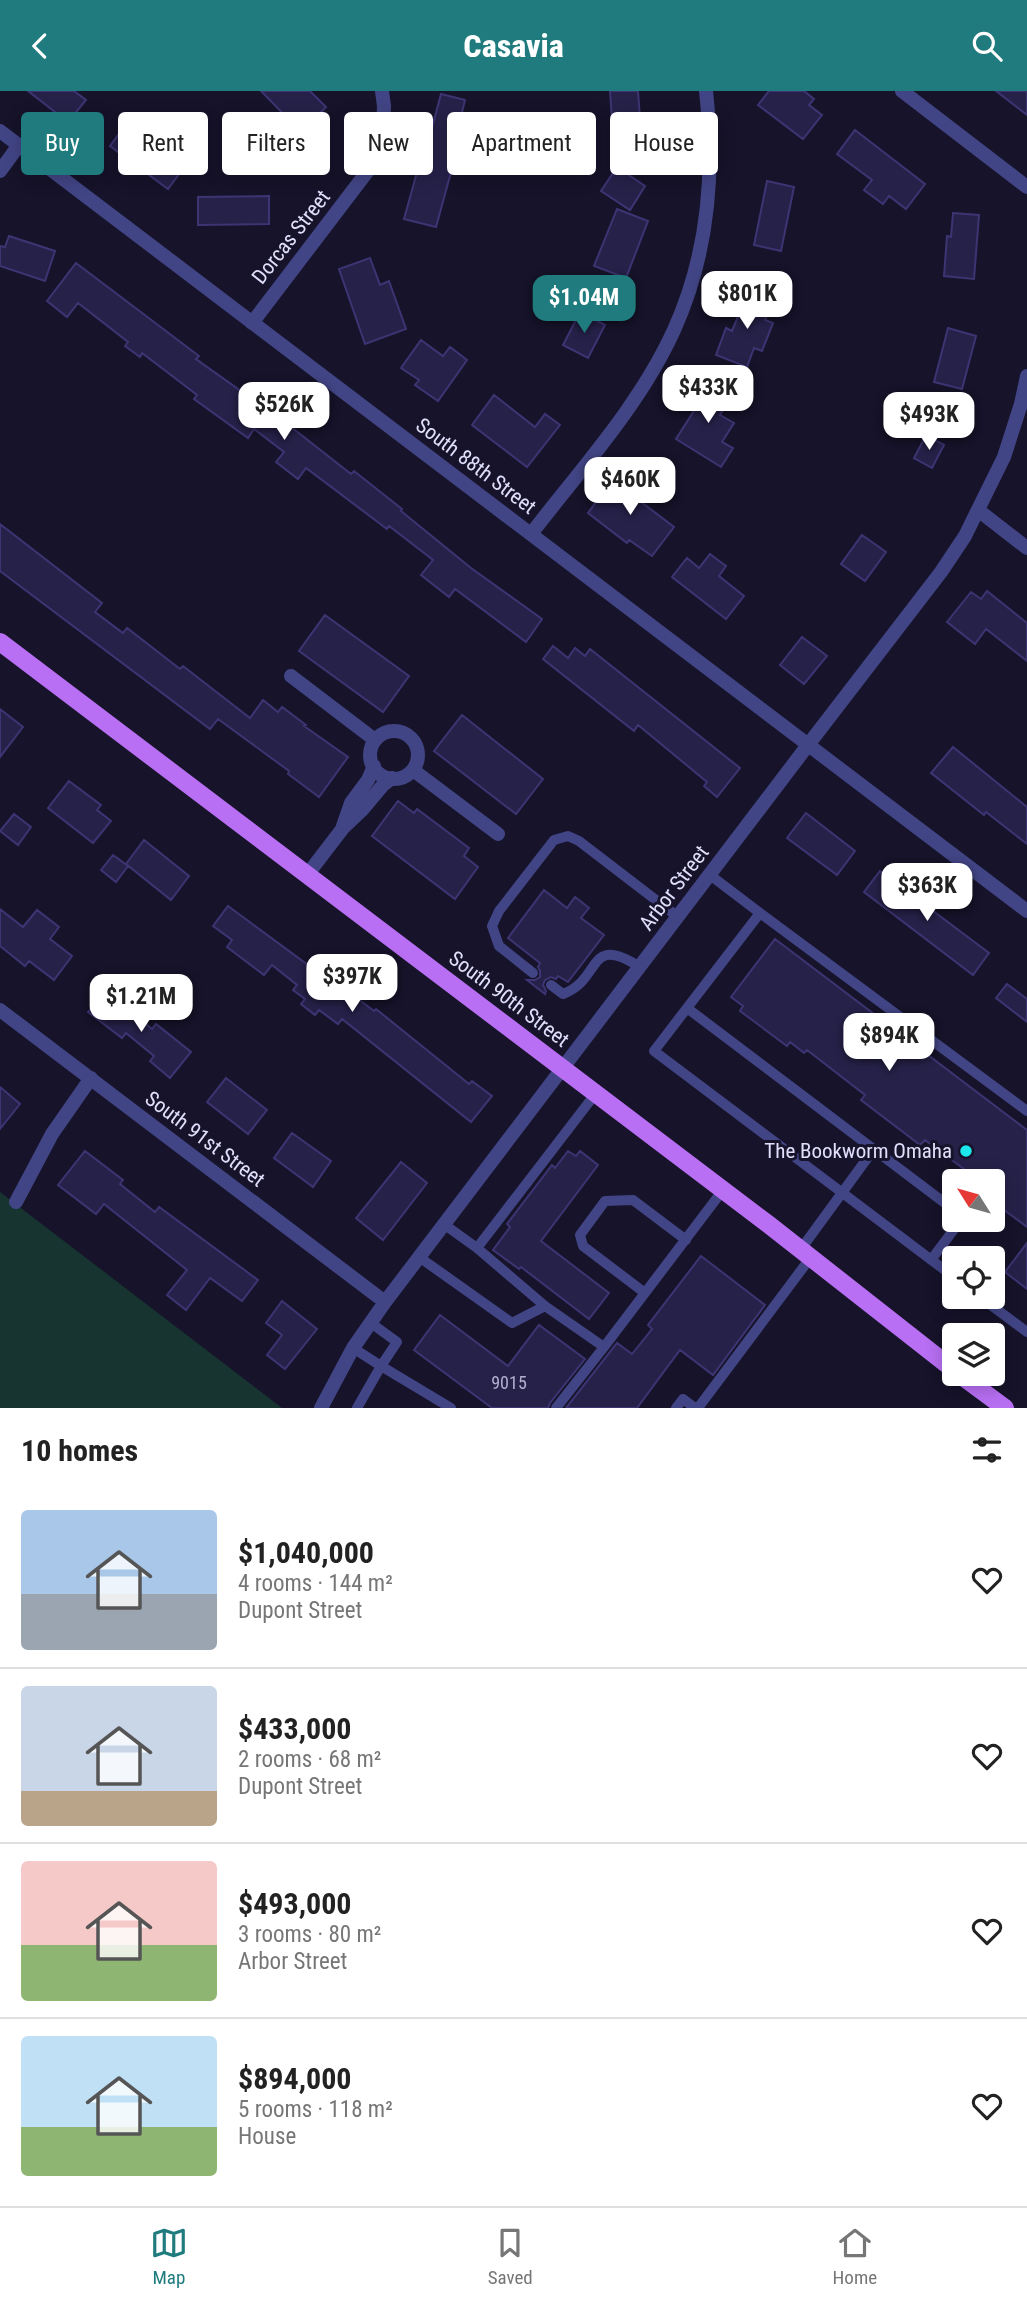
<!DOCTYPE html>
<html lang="en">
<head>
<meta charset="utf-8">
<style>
	:root { --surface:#fff; --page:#f6f6f6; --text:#222; --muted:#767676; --line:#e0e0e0; --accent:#1f7b7d }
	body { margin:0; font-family:"Roboto Condensed",sans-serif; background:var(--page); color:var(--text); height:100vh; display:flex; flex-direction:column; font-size:26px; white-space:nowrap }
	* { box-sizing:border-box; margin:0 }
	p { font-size:23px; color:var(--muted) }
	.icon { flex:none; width:38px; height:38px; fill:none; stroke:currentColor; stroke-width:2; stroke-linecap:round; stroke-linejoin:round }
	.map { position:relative; height:1317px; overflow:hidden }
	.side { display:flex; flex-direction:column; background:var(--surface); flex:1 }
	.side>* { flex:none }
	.guide { position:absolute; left:21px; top:21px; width:985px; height:63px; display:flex; gap:14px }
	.needle { width:46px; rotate:307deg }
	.controls { position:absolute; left:942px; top:1078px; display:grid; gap:14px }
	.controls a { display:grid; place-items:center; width:63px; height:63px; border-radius:7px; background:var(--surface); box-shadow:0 4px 18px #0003; font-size:35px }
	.price { position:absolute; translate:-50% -60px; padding:0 16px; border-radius:14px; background:#fff; color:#222; font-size:23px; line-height:46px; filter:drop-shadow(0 2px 4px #0008) }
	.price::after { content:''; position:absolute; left:50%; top:42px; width:21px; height:16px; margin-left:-10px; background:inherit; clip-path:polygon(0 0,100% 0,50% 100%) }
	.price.active { background:var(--accent); color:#fff }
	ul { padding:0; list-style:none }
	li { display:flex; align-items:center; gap:21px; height:175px; padding:0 21px }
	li+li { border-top:2px solid var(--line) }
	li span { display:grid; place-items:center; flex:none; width:196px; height:140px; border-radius:7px; color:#555 }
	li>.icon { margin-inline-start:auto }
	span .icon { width:84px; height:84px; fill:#fffc; stroke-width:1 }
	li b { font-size:30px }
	h2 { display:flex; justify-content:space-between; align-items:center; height:84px; padding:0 21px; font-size:30px }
	.tag { padding:0 24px; border-radius:7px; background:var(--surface); box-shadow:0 4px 18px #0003; font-size:24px; line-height:63px }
	.tag.active { background:var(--accent); color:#fff }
	header { display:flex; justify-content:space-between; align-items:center; height:91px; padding:0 21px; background:var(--accent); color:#fff; font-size:32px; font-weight:800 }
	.tabs { display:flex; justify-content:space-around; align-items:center; height:98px; border-top:2px solid var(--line); background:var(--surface); font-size:19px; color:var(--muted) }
	.tabs a { display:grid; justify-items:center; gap:4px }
	.tabs .active { color:var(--accent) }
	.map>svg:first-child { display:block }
	.green { fill:#173430 }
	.building { fill:#262149; stroke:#3d3573; stroke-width:2 }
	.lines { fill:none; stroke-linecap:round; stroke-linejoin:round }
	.lane { stroke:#424585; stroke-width:10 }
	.street { stroke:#424585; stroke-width:14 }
	.primary { stroke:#b86ff3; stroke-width:18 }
	.poi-dot { fill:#1be7ec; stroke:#16132a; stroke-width:2.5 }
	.labels { text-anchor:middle; stroke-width:6; stroke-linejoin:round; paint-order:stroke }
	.number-label { font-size:18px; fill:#b2b0cf }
	.street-label { font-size:21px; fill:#e0dffc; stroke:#16132a }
	.poi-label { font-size:21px; fill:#e0dffc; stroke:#16132a; text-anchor:end }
</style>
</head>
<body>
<header><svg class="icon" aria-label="back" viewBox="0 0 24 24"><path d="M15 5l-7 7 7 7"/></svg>Casavia<svg class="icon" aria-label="search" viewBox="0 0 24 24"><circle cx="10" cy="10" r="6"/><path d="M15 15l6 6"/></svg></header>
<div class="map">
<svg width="1027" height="1317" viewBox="0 0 1027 1317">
	<rect width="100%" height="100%" fill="#16132a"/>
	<path class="green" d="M0 1101 282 1317H0Z"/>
	<path class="building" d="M28 0H74L86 9 68 31Z
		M261 0H310L326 16 301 41Z
		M610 0H638L643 68 615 70Z
		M769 0H804L814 8 809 14 822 24 803 48 758 14Z
		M996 0H1027V24Z
		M441 3 465 9 455 50 473 55 467 78 453 74 436 136 404 128 417 81 420 82Z
		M124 36 138 46 143 41 187 72 168 98 110 55Z
		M855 39 925 93 906 118 889 105 883 113 864 99 872 89 837 63Z
		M617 76 645 95 630 119 601 100Z
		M767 90 794 96 781 160 754 154Z
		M269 105V133L198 134V106Z
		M617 118 648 130 626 187 594 175Z
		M953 122 979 124 974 188 944 185 947 145 951 146Z
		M9 145 55 160 45 190 0 175V155L5 156Z
		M370 167 380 194 389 190 406 238 365 253 339 178Z
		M76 172 199 265 196 268 286 332 351 383 354 380 402 418 401 420 471 477 542 528 526 551 455 498 449 506 421 484 433 469 389 435 387 438 306 377 298 388 276 371 284 361 254 338 248 347 194 308 197 304 142 262 140 266 125 255 128 251 78 212 67 226 47 210Z
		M748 201 773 211 765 229 773 232 762 260 754 257 747 276 716 264 726 237 732 240Z
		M580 221 605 234 588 267 563 254Z
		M948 237 976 245 962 298 934 291Z
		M421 249 443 265 450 256 467 269 438 310 415 294 419 289 401 277Z
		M704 290 731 307 720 324 734 332 722 351 733 357 721 376 676 348 697 315 690 311Z
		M494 304 535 336 545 323 560 334 527 376 472 334Z
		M926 344 944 354 932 377 914 367Z
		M616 384 636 399 632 404 674 436 652 465 629 449 627 452 588 422Z
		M0 433 102 512 95 521 123 542 127 537 180 578 183 575 250 627 263 609 278 621 282 616 306 634 304 635 348 666 319 706 288 683 289 680 218 628 210 638 0 480Z
		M862 444 886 461 865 490 841 473Z
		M710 463 726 475 719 485 744 505 726 528 672 486 687 467 699 477Z
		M987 500 1027 532V570L986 538 975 553 947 531 971 501 981 508Z
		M325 524 409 585 383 621 299 560Z
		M802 546 827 565 804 593 780 574Z
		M553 555 568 567 575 557 585 565 590 558 740 677 717 706 704 695 707 691 638 634 634 640 543 568Z
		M0 618 23 636 0 666Z
		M462 624 543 688 516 723 434 660Z
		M953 656 1027 716V753L986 721 984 724 931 682Z
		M69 690 101 714 97 719 111 730 93 752 48 717Z
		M398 710 414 722 417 718 469 757 464 765 478 776 455 808 372 745Z
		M806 722 855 760 837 784 787 747Z
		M14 723 31 736 18 754 0 740Z
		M144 749 189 785 171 809 126 773Z
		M113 764 128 775 116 791 101 779Z
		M880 780 989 862 973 884 864 801Z
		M544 799 567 817 575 806 589 817 581 827 604 844 568 891 558 885 556 888 551 886 545 889 543 894 546 900 545 903 527 889H535L540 886V880L538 876 540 872 508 847Z
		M228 815 338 896 340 894 374 920 376 918 469 993 472 990 492 1005 471 1031 342 928 338 933 319 919 315 924 301 913 305 908 293 899 297 894 272 874 264 884 227 856 232 849 213 835Z
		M0 818 23 836 37 819 59 836 50 848 72 865 54 889 29 870 25 875 0 855Z
		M775 848 1027 1039V1136L992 1110V1090H980L925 1049 920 1054 861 1009 865 1004 807 959 804 962 790 951 787 955 740 920 743 915 731 906Z
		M1007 893 1027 908V931L996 907Z
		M105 900 152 938 156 933 191 961 170 987 150 970 154 965 126 942 122 947 88 921Z
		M226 987 267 1019 248 1043 207 1011Z
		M0 996 20 1013 0 1038Z
		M292 1042 331 1070 313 1096 274 1067Z
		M85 1060 123 1089 120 1093 155 1121 159 1116 258 1189 242 1210 210 1187 186 1219 167 1204 187 1179 104 1113 96 1123 58 1094Z
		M568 1060 576 1065 580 1060 598 1074 541 1150 609 1202 589 1228 521 1176 519 1178 493 1159 510 1136 507 1133 552 1074 555 1077Z
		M401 1071 427 1092 383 1149 356 1127Z
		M1027 1152V1198L1005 1181Z
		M701 1165 765 1214 713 1284 680 1259 637 1317H566L617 1252 632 1263 652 1238 648 1234Z
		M282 1210 317 1238 285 1278 267 1264 282 1244 266 1232Z
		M440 1224 508 1275 539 1234 585 1268 550 1312 548 1317H492L414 1259Z"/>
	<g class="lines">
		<path class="lane" d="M710 784 760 822 654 960 954 1186
			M760 822 1027 1020
			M533 882 499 855 492 835 499 820 554 749 568 745 579 750 678 826
			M551 894 563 903C603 888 586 842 640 876
			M687 917 954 1119
			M445 1134 477 1157 545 1215
			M477 1157 596 1002
			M801 1158 874 1058
			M419 1166 512 1232 545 1215 604 1256 723 1099
			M931 1169 961 1129
			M645 1202 583 1155 580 1144 605 1110 633 1109 686 1149
			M980 1206 1027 1241
			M371 1232 397 1251 381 1275 451 1317
			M353 1257 381 1275 357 1317
			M556 1317 604 1256
			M676 1317 683 1308 695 1317
			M698 1317 811 1166"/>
		<path class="street" d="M902 0 1027 96
			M0 40 1027 820
			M0 80 19 54
			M252 232 370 77 383 42 384 15 382 0
			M978 419 1027 457
			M531 443C581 378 640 314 674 239 708 164 715 81 706 0
			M291 585 375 649
			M370 664a24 24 0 1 1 48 0a24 24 0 1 1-48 0Z
			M413 679 498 743
			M343 735 351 712 368 689 374 675
			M307 784 343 737 362 719 383 694 392 687
			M0 919 385 1211
			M16 1111 52 1043 91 987
			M321 1317 353 1257 385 1211 808 654 941 481 965 445 1004 366 1021 313 1027 285"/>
		<path class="primary" d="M0 551 768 1133 954 1279
			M959 1283 1005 1317"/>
	</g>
	<circle class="poi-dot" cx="966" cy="1060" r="7"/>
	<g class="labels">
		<g class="number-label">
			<text x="509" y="1298">9015</text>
		</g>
		<g class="street-label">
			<text transform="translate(291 146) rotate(-52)" y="7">Dorcas Street</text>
			<text transform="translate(476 375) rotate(37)" y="7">South 88th Street</text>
			<text transform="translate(674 797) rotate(-53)" y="7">Arbor Street</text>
			<text transform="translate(509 908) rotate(37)" y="7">South 90th Street</text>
			<text transform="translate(205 1048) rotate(37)" y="7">South 91st Street</text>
		</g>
		<g class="poi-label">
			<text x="952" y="1067">The Bookworm Omaha</text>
		</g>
	</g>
</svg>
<div class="controls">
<a><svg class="needle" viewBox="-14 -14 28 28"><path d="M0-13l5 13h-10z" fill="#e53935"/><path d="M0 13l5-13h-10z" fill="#767676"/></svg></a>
<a><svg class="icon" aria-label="locate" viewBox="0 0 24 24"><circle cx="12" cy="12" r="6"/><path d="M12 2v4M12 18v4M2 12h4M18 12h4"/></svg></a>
<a><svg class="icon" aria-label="layers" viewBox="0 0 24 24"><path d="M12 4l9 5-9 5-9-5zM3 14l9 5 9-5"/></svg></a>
</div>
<b class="price" style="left:747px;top:240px">$801K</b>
<b class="price active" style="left:584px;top:244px">$1.04M</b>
<b class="price" style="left:708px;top:334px">$433K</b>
<b class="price" style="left:284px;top:351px">$526K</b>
<b class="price" style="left:929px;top:361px">$493K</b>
<b class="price" style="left:630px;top:426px">$460K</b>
<b class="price" style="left:927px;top:832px">$363K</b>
<b class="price" style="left:352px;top:923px">$397K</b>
<b class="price" style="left:141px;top:943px">$1.21M</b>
<b class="price" style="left:889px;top:982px">$894K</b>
<div class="guide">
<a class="tag active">Buy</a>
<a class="tag">Rent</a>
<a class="tag">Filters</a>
<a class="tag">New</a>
<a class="tag">Apartment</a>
<a class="tag">House</a>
</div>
</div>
<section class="side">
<h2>10 homes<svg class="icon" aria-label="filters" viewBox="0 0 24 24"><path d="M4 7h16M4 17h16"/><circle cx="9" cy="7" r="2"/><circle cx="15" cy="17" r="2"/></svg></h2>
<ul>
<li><span style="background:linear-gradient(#a9c7e8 60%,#9aa5b1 0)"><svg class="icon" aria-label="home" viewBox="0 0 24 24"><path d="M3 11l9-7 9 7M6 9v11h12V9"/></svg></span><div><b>$1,040,000</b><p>4 rooms · 144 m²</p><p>Dupont Street</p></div><svg class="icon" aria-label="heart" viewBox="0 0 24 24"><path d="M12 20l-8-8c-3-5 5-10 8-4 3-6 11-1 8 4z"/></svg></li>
<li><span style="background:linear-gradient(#c9d6e8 75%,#b9a48a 0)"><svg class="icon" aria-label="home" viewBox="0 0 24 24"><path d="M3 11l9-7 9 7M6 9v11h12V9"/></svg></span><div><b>$433,000</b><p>2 rooms · 68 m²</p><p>Dupont Street</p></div><svg class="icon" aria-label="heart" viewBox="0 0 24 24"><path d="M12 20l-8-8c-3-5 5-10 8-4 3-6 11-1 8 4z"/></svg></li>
<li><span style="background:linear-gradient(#f6c9c9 60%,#8fb573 0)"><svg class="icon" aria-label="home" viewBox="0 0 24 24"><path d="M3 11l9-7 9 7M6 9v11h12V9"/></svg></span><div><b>$493,000</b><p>3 rooms · 80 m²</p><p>Arbor Street</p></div><svg class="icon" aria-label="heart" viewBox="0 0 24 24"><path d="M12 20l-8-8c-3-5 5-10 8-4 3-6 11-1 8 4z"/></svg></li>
<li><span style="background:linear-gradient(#bfe0f5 65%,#8fb573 0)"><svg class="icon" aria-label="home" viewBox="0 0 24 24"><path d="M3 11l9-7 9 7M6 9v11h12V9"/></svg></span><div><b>$894,000</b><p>5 rooms · 118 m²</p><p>House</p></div><svg class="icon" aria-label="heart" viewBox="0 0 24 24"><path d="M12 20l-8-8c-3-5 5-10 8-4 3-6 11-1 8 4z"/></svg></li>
</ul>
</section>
<nav class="tabs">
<a class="active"><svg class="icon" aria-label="map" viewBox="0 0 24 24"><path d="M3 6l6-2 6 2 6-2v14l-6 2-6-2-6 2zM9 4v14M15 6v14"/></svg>Map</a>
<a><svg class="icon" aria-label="saved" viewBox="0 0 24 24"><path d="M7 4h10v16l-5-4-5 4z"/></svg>Saved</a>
<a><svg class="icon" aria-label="home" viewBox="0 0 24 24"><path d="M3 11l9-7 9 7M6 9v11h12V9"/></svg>Home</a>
</nav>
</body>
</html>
